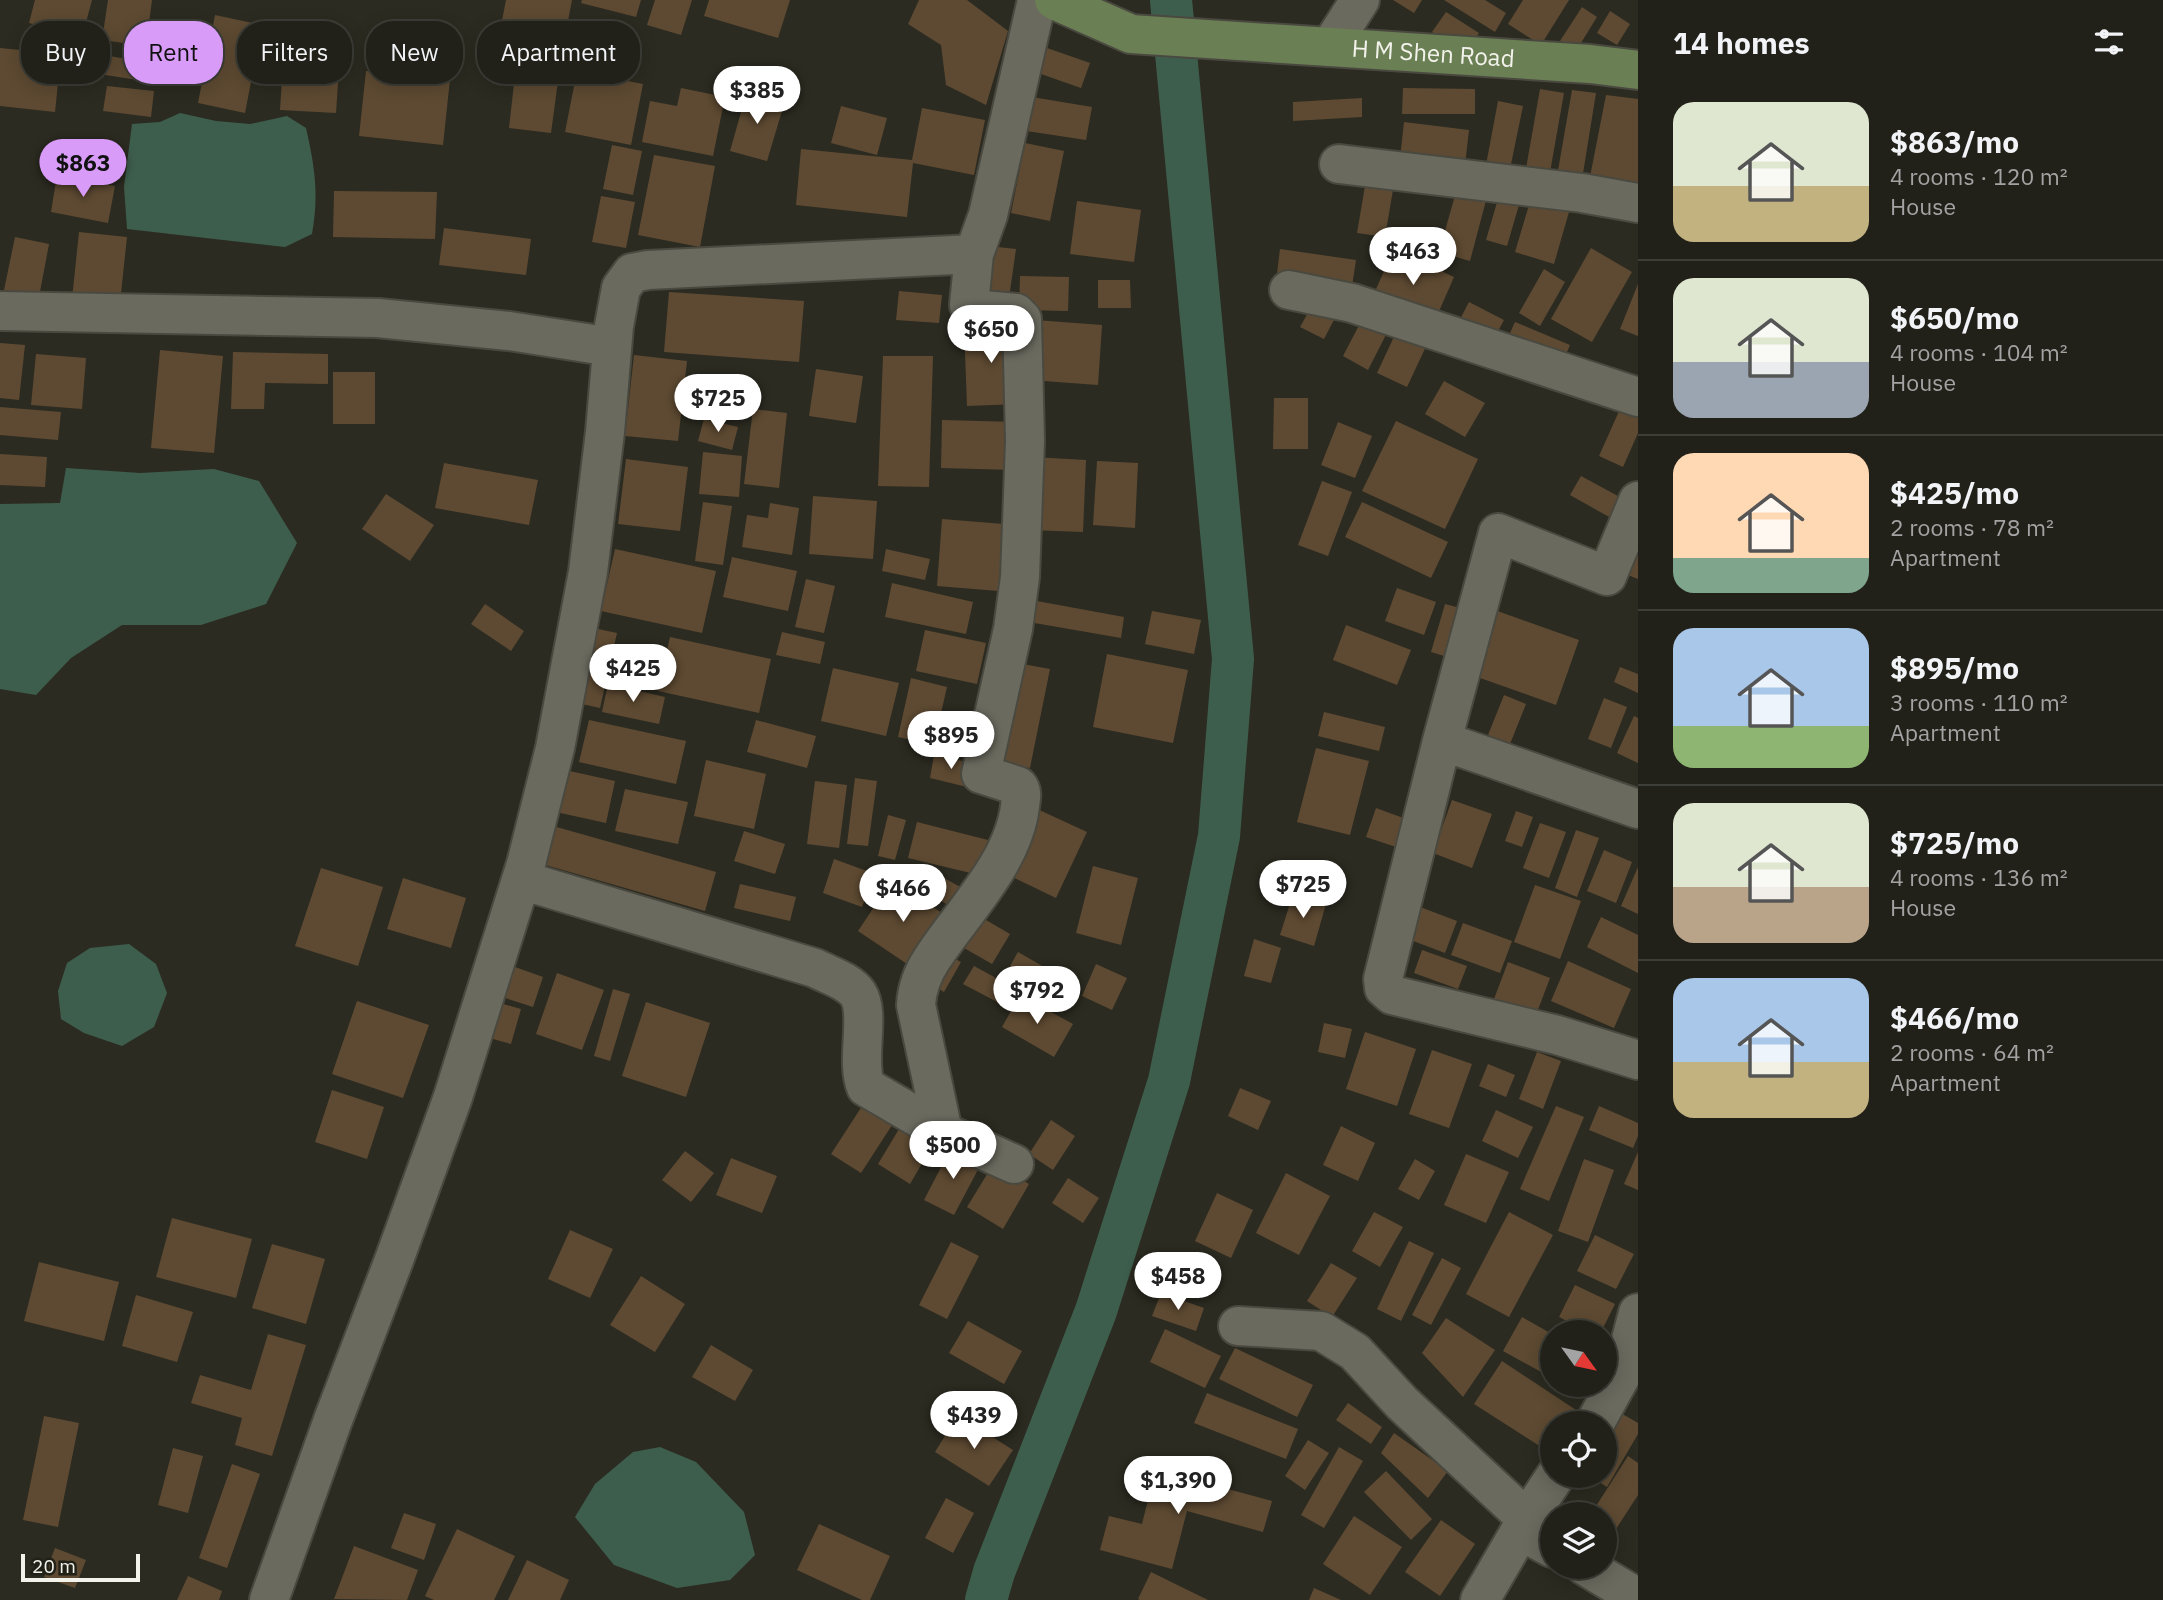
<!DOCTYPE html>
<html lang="en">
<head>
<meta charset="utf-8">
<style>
	:root { --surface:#212019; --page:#2d2d26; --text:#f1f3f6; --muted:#a2a3a2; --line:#3e3e38; --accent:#d89bf8 }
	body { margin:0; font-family:"IBM Plex Sans",sans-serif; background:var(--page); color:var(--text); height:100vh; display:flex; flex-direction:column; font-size:26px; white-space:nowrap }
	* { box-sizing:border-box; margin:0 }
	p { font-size:23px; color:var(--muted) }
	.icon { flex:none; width:38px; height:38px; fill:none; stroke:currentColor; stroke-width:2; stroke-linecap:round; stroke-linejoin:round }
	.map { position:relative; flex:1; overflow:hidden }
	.panel { display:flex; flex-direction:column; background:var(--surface); width:525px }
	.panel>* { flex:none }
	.hud { position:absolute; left:21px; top:21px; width:665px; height:63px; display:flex; gap:14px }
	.needle { width:46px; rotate:123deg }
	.buttons { position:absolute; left:1540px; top:1320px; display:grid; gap:14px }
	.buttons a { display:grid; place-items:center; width:77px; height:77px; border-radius:50%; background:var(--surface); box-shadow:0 4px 18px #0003,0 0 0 2px var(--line); font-size:35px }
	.scale { position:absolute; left:21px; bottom:18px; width:119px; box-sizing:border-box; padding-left:7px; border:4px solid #f3f3ec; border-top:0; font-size:19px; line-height:24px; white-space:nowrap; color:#f3f3ec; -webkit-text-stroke:5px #222118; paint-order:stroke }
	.price { position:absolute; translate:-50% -60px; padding:0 16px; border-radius:24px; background:#fff; color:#222; font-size:23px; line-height:46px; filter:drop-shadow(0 2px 4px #0008) }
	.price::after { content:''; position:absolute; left:50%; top:42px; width:21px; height:16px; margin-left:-10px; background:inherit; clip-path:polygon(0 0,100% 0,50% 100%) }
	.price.active { background:var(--accent); color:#111 }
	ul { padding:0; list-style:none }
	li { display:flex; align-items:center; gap:21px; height:175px; padding:0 35px }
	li+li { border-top:2px solid var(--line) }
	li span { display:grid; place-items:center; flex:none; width:196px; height:140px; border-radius:21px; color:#555 }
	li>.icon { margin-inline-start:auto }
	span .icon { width:84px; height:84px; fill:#fffc; stroke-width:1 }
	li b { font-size:30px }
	h2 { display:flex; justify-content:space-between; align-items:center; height:84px; padding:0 35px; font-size:30px }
	.pill { padding:0 24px; border-radius:28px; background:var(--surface); box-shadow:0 4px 18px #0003,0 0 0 2px var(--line); font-size:24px; line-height:63px }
	.pill.active { background:var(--accent); color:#111 }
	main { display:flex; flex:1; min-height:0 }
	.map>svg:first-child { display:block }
	.water { fill:#3e5e4d }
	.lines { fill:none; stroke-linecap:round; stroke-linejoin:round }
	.canal { stroke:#3e5e4d; stroke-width:42 }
	.building { fill:#5e4a32 }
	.minor-casing { stroke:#4a4940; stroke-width:42 }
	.major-casing { stroke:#4a4940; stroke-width:42 }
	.minor { stroke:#6b6a5f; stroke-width:38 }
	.major { stroke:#6b7f54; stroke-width:38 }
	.labels { text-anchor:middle; stroke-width:7; stroke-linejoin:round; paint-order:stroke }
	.street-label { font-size:24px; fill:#f3f3ec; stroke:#222118 }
</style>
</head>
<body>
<main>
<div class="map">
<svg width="1638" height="1600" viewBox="0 0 1638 1600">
	<rect width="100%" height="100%" fill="#2c2b21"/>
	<path class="water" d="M180 113 216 121 250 124 287 116 306 128C315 168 319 194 312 234L285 247 127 229 124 187 132 124 160 122Z
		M66 468 140 473 214 469 259 481 297 543 266 604 201 625H122L71 658 36 695 0 689V504L60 503Z
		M129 944 156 964 167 993 154 1027 122 1046 84 1033 61 1019 58 991 67 963 90 948Z
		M660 1447 696 1462 744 1512 755 1555 730 1580 677 1588 614 1565 575 1517 595 1484 633 1452Z"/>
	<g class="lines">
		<path class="canal" d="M986 1600 994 1572 1096 1311 1169 1081 1219 836 1233 659 1171 0"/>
	</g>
	<path class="building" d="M35 0H92L82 37 29 23Z
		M108 0H152L146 46 102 40Z
		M506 0H572L559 68 495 56Z
		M582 0H641L636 17 581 3Z
		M655 0H692L681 35 647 25Z
		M709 0H790L778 38 704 16Z
		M919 0H967L1008 31 986 105 946 85 941 45 908 24Z
		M1393 0H1422L1414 13Z
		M1444 0H1485L1506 13 1495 32Z
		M1523 0H1569L1541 45 1508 24Z
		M1582 7 1597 17 1576 51 1560 41Z
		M1610 11 1630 24 1617 45 1597 33Z
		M1446 12 1479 33 1466 53 1432 32Z
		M215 15 262 25 245 113 198 103Z
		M285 34 341 38 336 113 280 110Z
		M1030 42 1090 63 1081 88 1021 67Z
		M0 48 61 54 55 112 0 106Z
		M96 54 154 63 150 82 93 73Z
		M366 71 450 79 443 145 359 136Z
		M577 71 643 84 631 145 565 132Z
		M515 75 558 81 551 133 509 128Z
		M107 86 154 91 151 117 103 111Z
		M681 88 725 97 713 156 642 142 650 101 677 106Z
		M1403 88 1475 89V114H1402Z
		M1540 89 1564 93 1549 178 1525 174Z
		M1572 90 1596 93 1581 186 1556 182Z
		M747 91 785 101 767 161 730 151Z
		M1606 95 1638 99V191L1589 182Z
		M1026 96 1092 107 1086 140 1020 130Z
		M1362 98V117L1293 121V102Z
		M1498 101 1523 106 1510 169 1486 165Z
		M841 106 887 118 877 155 831 143Z
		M922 108 985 120 974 175 913 163 907 217 796 205 801 149 912 160Z
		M1404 122 1469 130 1465 165 1400 158Z
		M1025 143 1064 151 1050 221 1011 213Z
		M612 145 642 151 633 195 603 189Z
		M654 155 715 166 700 247 638 235Z
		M57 175 115 186 108 223 51 212Z
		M1366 180 1394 184 1385 237 1357 233Z
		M1458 185 1488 193 1470 261 1439 252Z
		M334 191 437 192 435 239 333 237Z
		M1500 192 1521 198 1507 246 1486 240Z
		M1532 195 1571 205 1554 264 1515 252Z
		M601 196 635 202 626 248 592 242Z
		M1077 201 1141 210 1134 262 1070 254Z
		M444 228 531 239 526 275 439 265Z
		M79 232 127 237 120 303 72 299Z
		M15 237 49 244 39 297 4 290Z
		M988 246 1016 249 1008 305 980 301Z
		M1591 248 1632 272 1592 342 1551 319Z
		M1280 249 1356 260 1351 293 1276 282Z
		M1394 249 1454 277 1433 325 1372 298Z
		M1544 269 1565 282 1540 326 1519 313Z
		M1020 276 1069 277 1068 311 1019 310Z
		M1098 280H1130L1131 308H1098Z
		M1638 284V336L1620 329Z
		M899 291 942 295 939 323 896 320Z
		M669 292 804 301 799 362 664 352Z
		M1314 302 1337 314 1324 339 1300 327Z
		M1469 302 1504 320 1491 344 1457 325Z
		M1367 310 1392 323 1368 370 1343 356Z
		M1035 320 1102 325 1098 385 1030 380Z
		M1515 322 1570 345 1560 368 1505 344Z
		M1016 324 1018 404 967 406 964 326Z
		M1400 324 1430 338 1407 387 1377 373Z
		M0 343 25 345 19 400 0 398Z
		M160 350 223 356 214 453 151 448Z
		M233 352 328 354V384L265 383 264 409H231Z
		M36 354 86 358 82 409 31 405Z
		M634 355 687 361 678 441 625 436Z
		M883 356H933L929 487 878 486Z
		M816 369 863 376 856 423 809 416Z
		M333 372H375V424H333Z
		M1444 381 1485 403 1465 437 1425 414Z
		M1274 398H1308V449H1273Z
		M1624 400 1638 406V433L1623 467 1599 456Z
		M0 407 61 412 58 440 0 435Z
		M753 409 787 413 779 488 744 484Z
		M704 419 738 427 732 450 698 441Z
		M942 420 1016 422 1015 470 941 468Z
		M1396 421 1478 459 1445 529 1362 491Z
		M1338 422 1372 436 1355 478 1321 465Z
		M703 452 742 456 739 497 699 494Z
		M0 454 47 457 45 487 0 485Z
		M1032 457 1086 460 1083 532 1029 530Z
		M626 459 688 467 680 531 618 524Z
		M1097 461 1138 463 1135 528 1093 525Z
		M444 463 538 480 529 525 435 508Z
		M1581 476 1629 502 1618 522 1570 495Z
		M1322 481 1352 492 1328 556 1298 545Z
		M386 494 434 525 410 561 362 529Z
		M813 496 877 501 873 559 809 554Z
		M703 502 732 506 723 565 695 561Z
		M1362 502 1448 542 1431 578 1345 537Z
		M770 503 799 508 792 555 742 547 747 515 768 518Z
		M942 519 1016 525 1011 592 937 586Z
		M1638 537V579L1623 573Z
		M615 549 716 571 702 633 601 611Z
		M886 549 930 559 925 580 882 571Z
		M732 557 797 571 788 611 723 597Z
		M806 579 835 586 824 633 795 627Z
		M892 583 973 602 966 634 885 617Z
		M1397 588 1436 602 1424 635 1385 621Z
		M1026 599 1124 617 1121 638 1023 621Z
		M485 604 524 631 511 651 471 624Z
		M1445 604 1468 610 1454 659 1431 652Z
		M1489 608 1579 640 1556 705 1466 673Z
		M1152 611 1201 620 1194 654 1145 644Z
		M1346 625 1411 650 1397 685 1333 660Z
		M584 626 617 633 600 708 568 701Z
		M925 630 986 643 977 684 916 671Z
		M782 632 825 642 820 664 776 655Z
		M670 637 771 659 759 713 658 691Z
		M1107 654 1188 670 1173 743 1093 727Z
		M1017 663 1050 669 1030 768 997 762Z
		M1620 667 1638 674V693L1614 682Z
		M833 668 899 683 886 736 821 721Z
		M911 678 947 687 941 713 976 721 968 752 898 737Z
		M608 684 665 697 659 724 602 712Z
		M1504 695 1526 704 1510 744 1488 735Z
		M1604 698 1627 707 1611 748 1588 739Z
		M1324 712 1385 727 1379 751 1318 736Z
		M1634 716 1638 718V763L1617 753Z
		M589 720 686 741 676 784 579 762Z
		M756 720 816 736 807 768 747 752Z
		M1316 748 1369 761 1350 835 1297 822Z
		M934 755 972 763 967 787 930 778Z
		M706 760 766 774 754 829 694 816Z
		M565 770 615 781 606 823 556 812Z
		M855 778 877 781 868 846 847 844Z
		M815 781 847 785 839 848 807 844Z
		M625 789 688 802 678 844 615 831Z
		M1452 800 1492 814 1472 868 1433 853Z
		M1035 808 1087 832 1056 898 1004 873Z
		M1376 808 1406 819 1396 847 1366 837Z
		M1516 811 1533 817 1522 847 1505 841Z
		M888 815 906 820 895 860 878 856Z
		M917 822 988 840 979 875 908 858Z
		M1540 823 1566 832 1549 878 1523 868Z
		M553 826 716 872 705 911 542 864Z
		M1576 830 1599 838 1577 897 1555 888Z
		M744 831 785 844 775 874 734 861Z
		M1604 850 1632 862 1616 903 1587 891Z
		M834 859 875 874 862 907 823 893Z
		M1093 866 1138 878 1121 945 1076 933Z
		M1638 867V914L1621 906Z
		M321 868 383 887 358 966 295 946Z
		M928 869 971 893 960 912 917 887Z
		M403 878 466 898 451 948 387 929Z
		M892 880 948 917 913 968 858 931Z
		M740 884 796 897 790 921 734 908Z
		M1535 885 1581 901 1560 959 1514 942Z
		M1293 894 1326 904 1314 946 1280 935Z
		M1420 907 1457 921 1445 953 1408 939Z
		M974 913 1010 934 992 964 957 944Z
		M1601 917 1638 935V973L1587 947Z
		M1463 923 1512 941 1500 973 1451 955Z
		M1254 939 1281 948 1271 983 1244 976Z
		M1422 950 1467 966 1458 989 1414 973Z
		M1018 952 1065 979 1053 1000 1006 973Z
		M945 954 961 962 944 992 928 982Z
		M1568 961 1631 989 1614 1028 1551 1001Z
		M1508 962 1550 978 1536 1015 1494 999Z
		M504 963 543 977 533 1007 493 994Z
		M1096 964 1127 978 1112 1010 1082 996Z
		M974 966 1009 985 999 1003 963 984Z
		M557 973 604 990 582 1050 536 1034Z
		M613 989 630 994 610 1061 594 1056Z
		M1020 995 1073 1024 1054 1057 1002 1027Z
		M489 1000 521 1009 511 1044 479 1035Z
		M357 1001 429 1025 403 1098 332 1074Z
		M646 1002 710 1023 686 1097 622 1076Z
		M1324 1023 1352 1029 1345 1058 1318 1052Z
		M1365 1032 1416 1049 1397 1106 1346 1089Z
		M1432 1050 1472 1064 1449 1128 1409 1114Z
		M1537 1052 1561 1061 1543 1109 1519 1099Z
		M1488 1064 1515 1075 1506 1097 1479 1086Z
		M1240 1088 1271 1101 1258 1130 1228 1116Z
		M332 1090 384 1107 367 1159 315 1142Z
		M866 1100 896 1119 861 1173 831 1154Z
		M1556 1106 1584 1117 1549 1201 1520 1189Z
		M1599 1106 1638 1123V1136L1633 1148 1589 1130Z
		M1496 1110 1533 1127 1518 1158 1482 1141Z
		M1051 1120 1075 1136 1053 1170 1029 1154Z
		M1341 1126 1375 1143 1358 1181 1323 1165Z
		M899 1129 931 1148 910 1184 878 1164Z
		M952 1146 982 1162 954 1215 924 1200Z
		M685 1151 714 1173 691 1202 662 1180Z
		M1638 1152V1190L1624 1184Z
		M1466 1154 1509 1172 1486 1223 1444 1205Z
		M731 1158 777 1176 762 1213 716 1195Z
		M1415 1159 1435 1171 1419 1200 1398 1189Z
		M1584 1159 1614 1170 1588 1242 1558 1231Z
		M994 1163 1029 1184 1003 1229 967 1207Z
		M1286 1173 1330 1196 1299 1255 1256 1233Z
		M1068 1178 1099 1198 1083 1223 1052 1203Z
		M1217 1193 1253 1210 1231 1258 1195 1241Z
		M1374 1212 1403 1227 1380 1267 1352 1251Z
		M1509 1212 1553 1235 1509 1317 1466 1294Z
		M172 1218 252 1239 236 1298 156 1277Z
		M570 1230 613 1249 590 1298 548 1279Z
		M1595 1235 1634 1254 1616 1289 1577 1271Z
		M1409 1241 1434 1253 1401 1321 1377 1309Z
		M951 1242 979 1256 947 1319 919 1305Z
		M272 1244 325 1259 306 1324 252 1308Z
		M1442 1258 1461 1268 1431 1325 1412 1315Z
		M39 1262 119 1282 104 1341 24 1321Z
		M1331 1263 1357 1278 1332 1317 1307 1301Z
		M641 1276 685 1304 655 1352 610 1325Z
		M1575 1285 1615 1304 1601 1332H1589L1559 1317Z
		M1161 1293 1204 1308 1196 1331 1152 1316Z
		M136 1295 193 1312 177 1362 122 1346Z
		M1522 1317 1552 1334V1378L1503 1351Z
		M1446 1318 1495 1350 1463 1397 1422 1353Z
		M968 1321 1022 1351 1004 1384 949 1353Z
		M1165 1329 1221 1356 1205 1388 1150 1362Z
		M268 1334 306 1345 272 1456 235 1445 242 1418 191 1403 200 1375 251 1390Z
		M711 1345 753 1370 735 1401 692 1377Z
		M1235 1348 1313 1385 1297 1417 1219 1379Z
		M1502 1361 1576 1410 1568 1423H1552V1446L1549 1452 1474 1404Z
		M1563 1384H1585L1580 1393Z
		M1207 1393 1298 1429 1286 1459 1194 1423Z
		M1348 1403 1382 1427 1371 1444 1336 1420Z
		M1612 1408 1638 1423V1434L1607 1487 1588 1475H1605V1423Z
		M958 1415 1013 1450 989 1486 935 1452Z
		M44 1416 79 1423 58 1527 23 1520Z
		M1394 1433 1448 1471 1428 1498 1381 1453Z
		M1308 1440 1329 1453 1305 1490 1285 1476Z
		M1339 1447 1363 1461 1324 1528 1301 1515Z
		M173 1448 203 1456 188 1513 158 1505Z
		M1628 1456 1638 1463V1495L1605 1546V1514H1591Z
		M232 1464 260 1474 227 1568 199 1558Z
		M1147 1467 1272 1501 1263 1532 1187 1511 1172 1569 1100 1550 1109 1516 1142 1524 1148 1500 1139 1498Z
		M1386 1471 1432 1519 1411 1540 1364 1492Z
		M946 1498 974 1513 953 1553 925 1538Z
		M404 1513 436 1524 424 1560 391 1548Z
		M1354 1516 1402 1547 1370 1595 1323 1564Z
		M1441 1520 1475 1544 1440 1596 1405 1572Z
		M819 1524 890 1556 870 1600H862L797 1570Z
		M457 1529 515 1556 494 1600H434L425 1596Z
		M354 1546 418 1570 407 1600 334 1599Z
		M55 1548 86 1560 75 1588 44 1577Z
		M527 1560 569 1580 560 1600H508Z
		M1151 1572 1208 1600H1140L1138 1599Z
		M188 1576 222 1591 219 1600H177Z
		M1314 1588 1341 1600H1309Z"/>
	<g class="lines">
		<defs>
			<path id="minor" d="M1330 47 1360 0
				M1339 164 1582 193 1638 203
				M974 254 969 305 972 309 1016 313 1022 319 1025 441 1020 577 1013 629 981 774 1018 786C1023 792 1021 798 1020 806 1014 862 961 914 932 959 922 974 917 988 916 1005L943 1132 1014 1164
				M1289 290 1352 303 1638 397
				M0 311 378 318 509 331 612 347
				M1638 501 1607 576 1498 533 1442 741 1638 809
				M1442 741 1383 979 1384 988 1392 995 1557 1035 1638 1060
				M521 880 815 968C828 975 849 981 858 994 871 1014 855 1061 866 1087L943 1132
				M1238 1326 1321 1331 1355 1352 1402 1403 1527 1519
				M1595 1423 1622 1374 1638 1313
				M1521 1531 1552 1548
				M1585 1566 1638 1598
				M269 1600 333 1420 394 1260 453 1097 526 864 555 748 588 572 605 432 614 326 621 288 632 273 648 270 974 254 988 215 1037 0
				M1480 1600 1527 1519 1556 1475"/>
			<g id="major">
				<path id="s1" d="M1054 0 1131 34 1590 64 1638 70"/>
			</g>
		</defs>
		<use href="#minor" class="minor-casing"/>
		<use href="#major" class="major-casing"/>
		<use href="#minor" class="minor"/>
		<use href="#major" class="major"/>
	</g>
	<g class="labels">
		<g class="street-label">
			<text dy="8" stroke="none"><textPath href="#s1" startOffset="387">H M Shen Road</textPath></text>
		</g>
	</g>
</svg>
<div class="buttons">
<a><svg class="needle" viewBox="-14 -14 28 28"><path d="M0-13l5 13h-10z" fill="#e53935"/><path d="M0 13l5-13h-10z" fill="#a2a3a2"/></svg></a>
<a><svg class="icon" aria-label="locate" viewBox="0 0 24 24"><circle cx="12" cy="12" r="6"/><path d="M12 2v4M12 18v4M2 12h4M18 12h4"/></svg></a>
<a><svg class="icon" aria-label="layers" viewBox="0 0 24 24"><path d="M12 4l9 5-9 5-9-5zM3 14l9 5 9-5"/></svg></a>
</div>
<div class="scale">20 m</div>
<b class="price" style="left:757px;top:126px">$385</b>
<b class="price active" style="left:83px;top:199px">$863</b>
<b class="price" style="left:1413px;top:287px">$463</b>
<b class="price" style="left:991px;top:365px">$650</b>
<b class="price" style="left:718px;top:434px">$725</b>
<b class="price" style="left:633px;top:704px">$425</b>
<b class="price" style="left:951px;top:771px">$895</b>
<b class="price" style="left:1303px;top:920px">$725</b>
<b class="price" style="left:903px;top:924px">$466</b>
<b class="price" style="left:1037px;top:1026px">$792</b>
<b class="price" style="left:953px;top:1181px">$500</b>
<b class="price" style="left:1178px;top:1312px">$458</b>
<b class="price" style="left:974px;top:1451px">$439</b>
<b class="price" style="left:1178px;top:1516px">$1,390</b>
<div class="hud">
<a class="pill">Buy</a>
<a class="pill active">Rent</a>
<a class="pill">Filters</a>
<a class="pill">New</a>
<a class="pill">Apartment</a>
</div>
</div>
<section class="panel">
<h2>14 homes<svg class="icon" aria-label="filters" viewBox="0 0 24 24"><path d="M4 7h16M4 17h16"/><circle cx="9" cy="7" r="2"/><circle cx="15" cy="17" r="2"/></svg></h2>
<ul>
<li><span style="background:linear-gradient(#dfe7d0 60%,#c2b280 0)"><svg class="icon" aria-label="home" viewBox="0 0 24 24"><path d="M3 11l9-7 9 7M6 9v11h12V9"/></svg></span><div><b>$863/mo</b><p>4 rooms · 120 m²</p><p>House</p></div></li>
<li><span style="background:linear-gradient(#dfe7d0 60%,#9aa5b1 0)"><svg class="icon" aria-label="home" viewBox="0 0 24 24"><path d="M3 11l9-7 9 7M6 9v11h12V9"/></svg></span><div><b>$650/mo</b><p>4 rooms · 104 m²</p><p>House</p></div></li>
<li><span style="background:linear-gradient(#ffd9b3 75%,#7fa58c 0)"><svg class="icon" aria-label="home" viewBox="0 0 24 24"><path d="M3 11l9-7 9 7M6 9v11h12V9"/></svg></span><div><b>$425/mo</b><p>2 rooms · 78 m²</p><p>Apartment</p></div></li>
<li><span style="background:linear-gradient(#a9c7e8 70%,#8fb573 0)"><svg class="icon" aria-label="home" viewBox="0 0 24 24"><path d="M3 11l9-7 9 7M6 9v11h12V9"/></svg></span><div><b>$895/mo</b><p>3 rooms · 110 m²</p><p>Apartment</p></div></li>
<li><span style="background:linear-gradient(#dfe7d0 60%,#b9a48a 0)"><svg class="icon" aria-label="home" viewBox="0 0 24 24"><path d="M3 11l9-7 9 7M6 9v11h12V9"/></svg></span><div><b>$725/mo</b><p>4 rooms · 136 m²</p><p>House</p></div></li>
<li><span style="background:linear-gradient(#a9c7e8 60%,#c2b280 0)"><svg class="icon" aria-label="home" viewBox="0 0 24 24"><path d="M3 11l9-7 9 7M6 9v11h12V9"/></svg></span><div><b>$466/mo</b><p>2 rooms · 64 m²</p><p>Apartment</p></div></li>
</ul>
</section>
</main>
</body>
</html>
